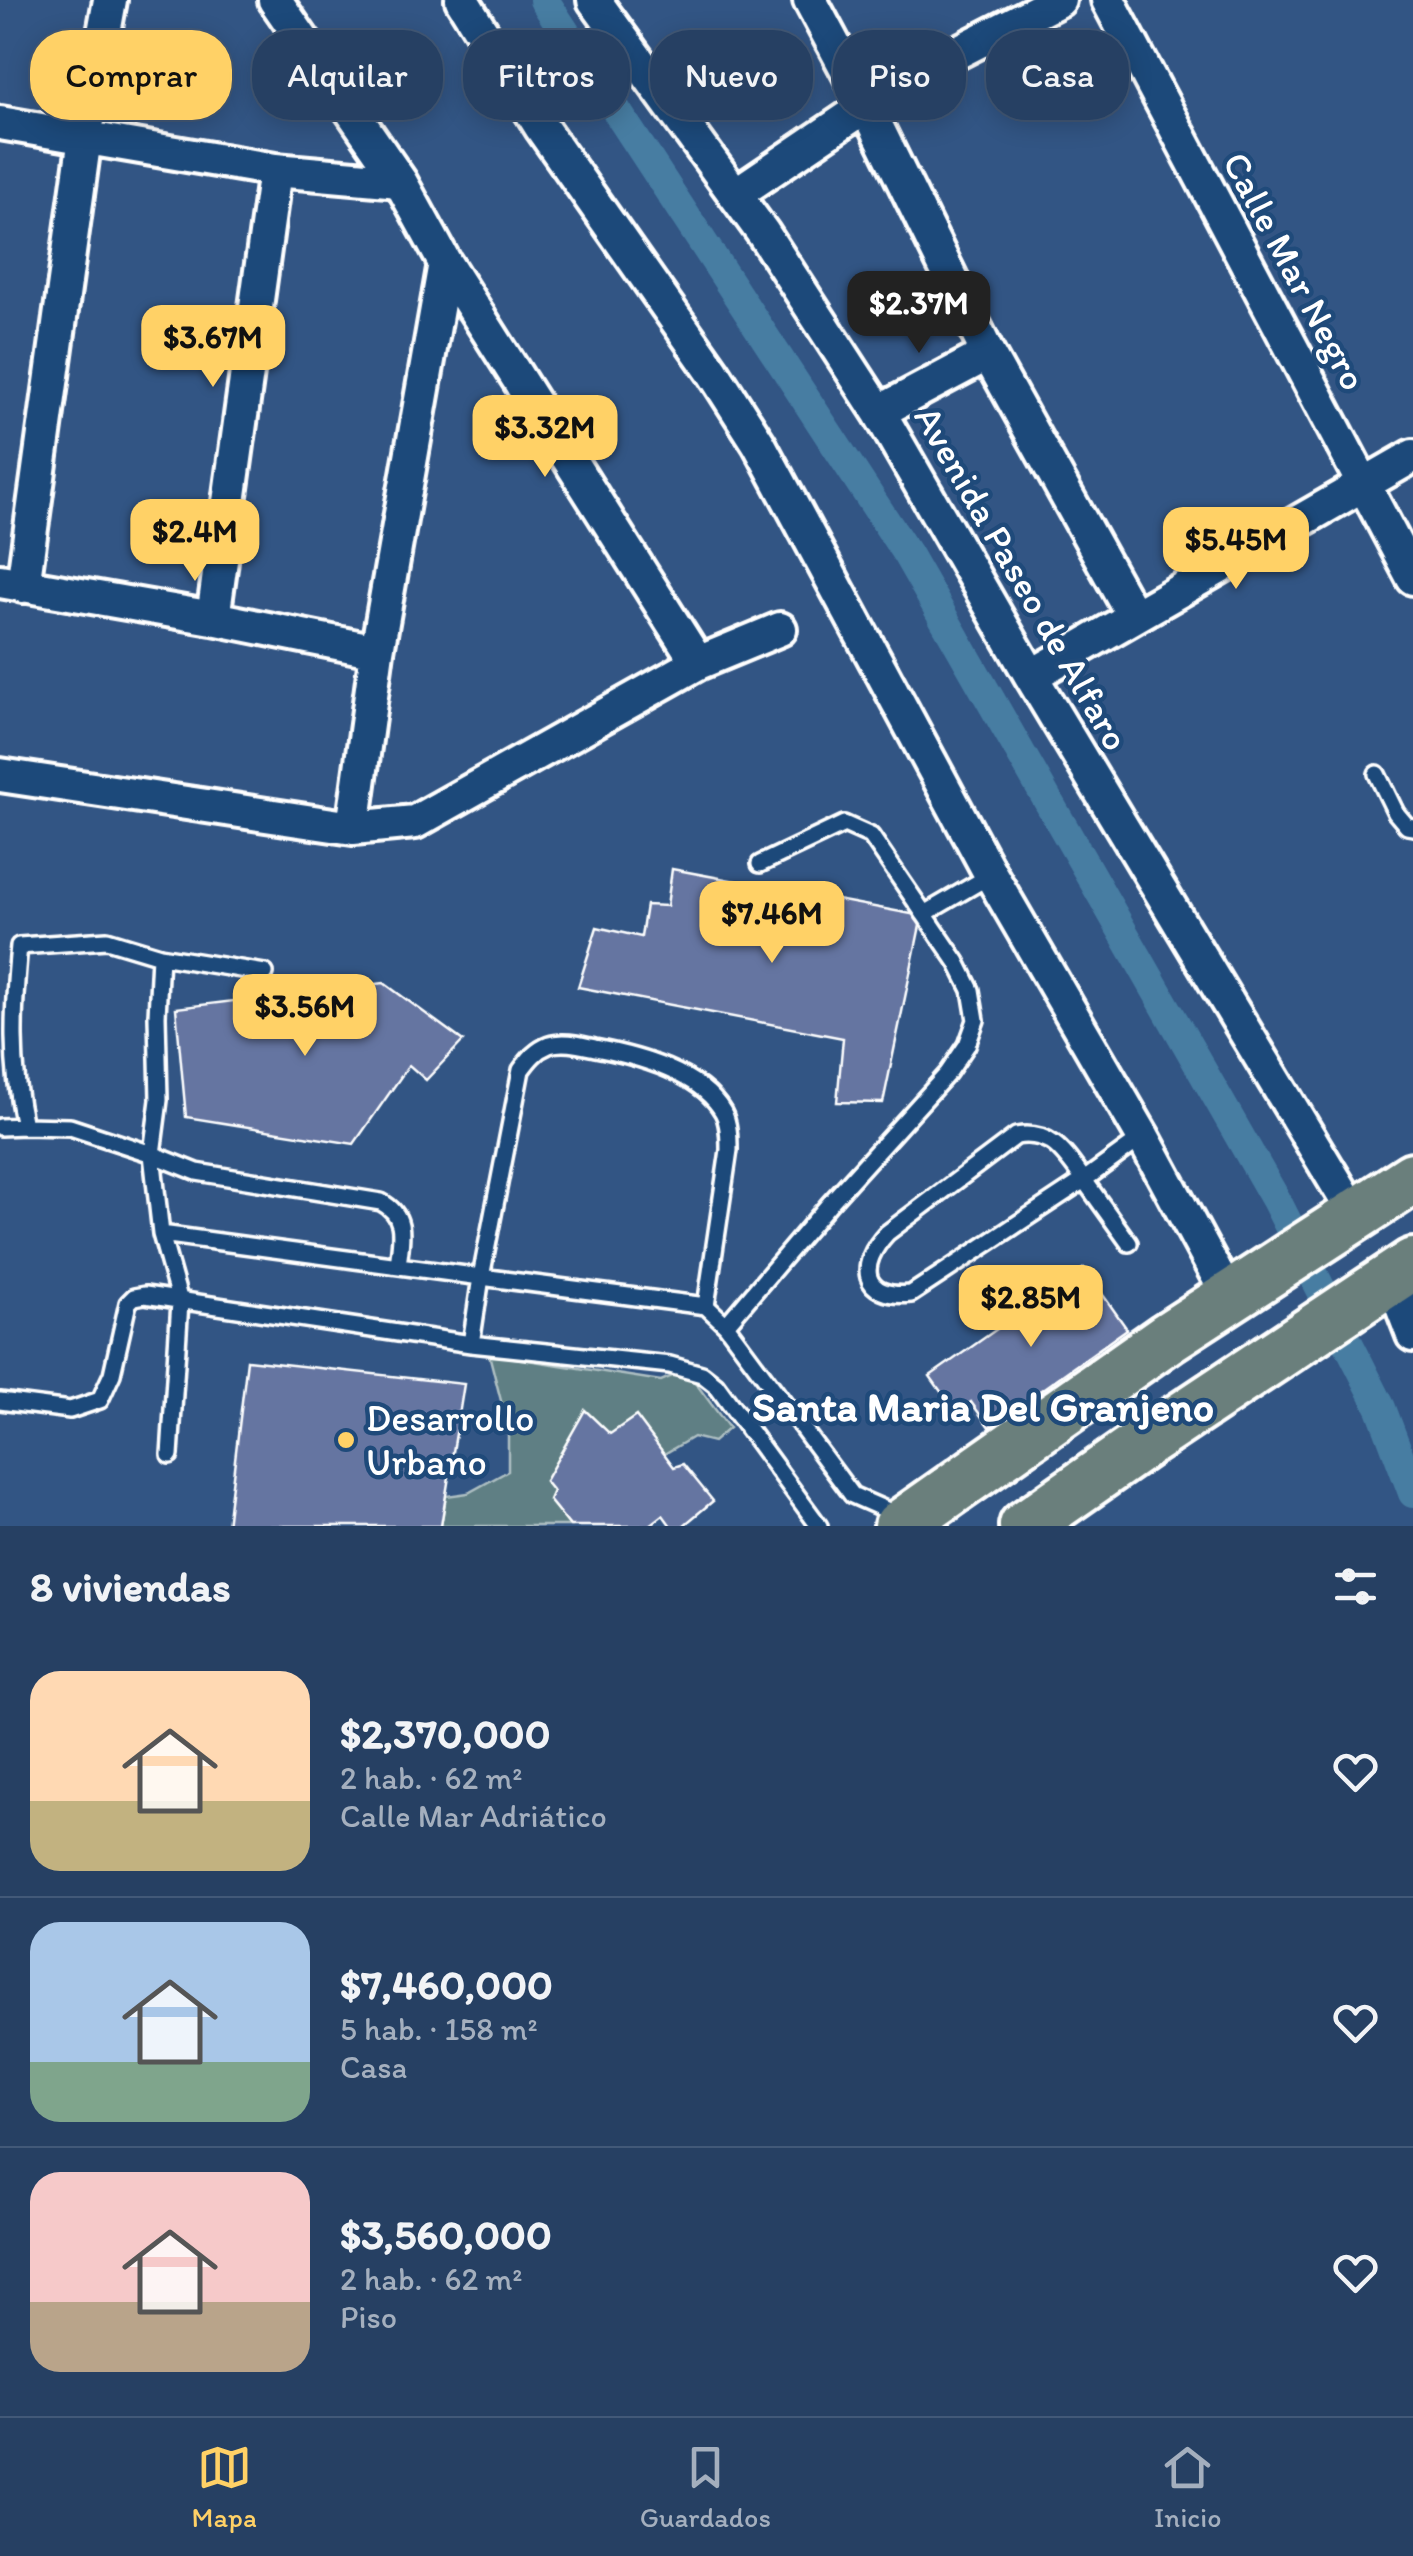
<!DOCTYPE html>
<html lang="es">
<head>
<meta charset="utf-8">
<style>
	:root { --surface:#264063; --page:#2e4769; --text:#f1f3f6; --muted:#a4afbe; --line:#425978; --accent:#ffd166 }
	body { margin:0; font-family:Itim,sans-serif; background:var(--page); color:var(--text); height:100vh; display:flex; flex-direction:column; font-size:38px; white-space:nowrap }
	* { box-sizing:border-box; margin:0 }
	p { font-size:32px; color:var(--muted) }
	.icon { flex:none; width:55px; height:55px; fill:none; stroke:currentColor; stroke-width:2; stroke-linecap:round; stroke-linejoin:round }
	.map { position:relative; height:1526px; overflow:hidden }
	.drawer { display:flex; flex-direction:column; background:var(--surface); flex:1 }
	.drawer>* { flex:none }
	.hud { position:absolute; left:30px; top:30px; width:1355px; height:90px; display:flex; gap:20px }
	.price { position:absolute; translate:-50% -85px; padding:0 22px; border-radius:20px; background:var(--accent); color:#111; font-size:32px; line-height:65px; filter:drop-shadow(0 2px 5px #0008) }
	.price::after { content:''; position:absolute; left:50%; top:60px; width:30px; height:22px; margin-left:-15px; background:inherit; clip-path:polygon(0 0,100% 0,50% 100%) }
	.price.current { background:#222; color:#fff }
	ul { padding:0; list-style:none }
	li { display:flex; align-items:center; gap:30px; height:250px; padding:0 30px }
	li+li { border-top:2px solid var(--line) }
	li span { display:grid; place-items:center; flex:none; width:280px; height:200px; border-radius:30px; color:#555 }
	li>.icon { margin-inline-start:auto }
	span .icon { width:120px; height:120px; fill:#fffc; stroke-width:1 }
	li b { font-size:42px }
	h2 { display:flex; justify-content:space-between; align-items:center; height:120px; padding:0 30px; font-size:42px }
	.pill { padding:0 35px; border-radius:40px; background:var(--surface); box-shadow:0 5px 25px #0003,0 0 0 2px var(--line); font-size:35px; line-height:90px }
	.pill.current { background:var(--accent); color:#111 }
	.tab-bar { display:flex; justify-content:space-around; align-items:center; height:140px; border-top:2px solid var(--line); background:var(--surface); font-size:28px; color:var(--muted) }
	.tab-bar a { display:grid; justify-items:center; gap:5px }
	.tab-bar .current { color:var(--accent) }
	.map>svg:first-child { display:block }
	.green { fill:#5e7f84; stroke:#aebfc2; stroke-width:2.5 }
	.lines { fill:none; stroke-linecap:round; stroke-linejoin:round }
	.canal { stroke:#467da2; stroke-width:30 }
	.building { fill:#6575a1; stroke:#fff; stroke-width:2.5 }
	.lane-casing { stroke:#fff; stroke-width:22 }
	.street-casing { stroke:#fff; stroke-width:40 }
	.primary-casing { stroke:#fff; stroke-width:58 }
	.lane { stroke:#1f4a7a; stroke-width:15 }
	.street { stroke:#1f4a7a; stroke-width:32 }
	.primary { stroke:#6a7f7c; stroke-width:50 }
	.poi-dot { fill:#ffd166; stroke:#1f4a7a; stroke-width:4 }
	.labels { text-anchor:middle; stroke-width:9; stroke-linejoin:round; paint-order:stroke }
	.street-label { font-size:38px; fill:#fff; stroke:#1f4a7a }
	.poi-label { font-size:38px; fill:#fff; stroke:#1f4a7a; text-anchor:start }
	.quarter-label { font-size:42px; font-weight:bold; fill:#fff; stroke:#1f4a7a }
</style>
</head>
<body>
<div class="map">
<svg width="1413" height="1526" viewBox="0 0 1413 1526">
	<rect width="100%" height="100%" fill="#325584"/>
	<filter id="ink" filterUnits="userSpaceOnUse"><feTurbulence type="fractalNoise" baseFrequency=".01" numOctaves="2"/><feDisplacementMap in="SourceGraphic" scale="20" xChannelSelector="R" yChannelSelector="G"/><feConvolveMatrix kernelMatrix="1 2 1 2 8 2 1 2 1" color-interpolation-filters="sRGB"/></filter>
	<g filter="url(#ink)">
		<path class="green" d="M489 1354 661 1381 686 1370 729 1428 713 1442 693 1437 664 1454 636 1417 545 1481 553 1491 549 1500 570 1526H441L446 1496 468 1493 508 1471V1428Z"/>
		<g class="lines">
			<path class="canal" d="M544 0 907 554 1276 1200 1381 1408 1413 1493"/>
		</g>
		<path class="building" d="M672 869 922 916 883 1103 837 1102 843 1038 578 987 597 927 641 937 646 905 667 906Z
			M384 983 463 1041 426 1080 409 1065 354 1144 186 1117 176 1008Z
			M1084 1268 1127 1329 989 1427 971 1402 956 1413 930 1376Z
			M247 1360 464 1384 441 1526H227Z
			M585 1410 610 1434 636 1416 674 1467 683 1464 713 1501 683 1526H671L663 1515 649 1526H570L549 1500 553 1491 545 1481Z"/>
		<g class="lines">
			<defs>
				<path id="lane" d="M1377 774 1396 813 1407 826 1413 827
					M924 914 991 875
					M160 956 157 1016 159 1100 152 1154 197 1172 381 1202C408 1216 401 1239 398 1265
					M0 1127 24 1126
					M161 1234 481 1277 521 1070C529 1059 536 1050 549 1045 563 1040 581 1045 595 1048 637 1056 700 1072 723 1112 729 1123 729 1138 729 1150L706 1306
					M1129 1243 1084 1180 911 1294C861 1299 857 1265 887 1233L1016 1136C1052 1130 1065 1154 1084 1180L1143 1137
					M726 1325 830 1203 948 1073 967 1045 976 1020 971 990 957 962 871 836 844 824 760 864
					M0 1401 70 1410 100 1400 112 1374 128 1303 134 1297 145 1295 471 1344
					M170 1455 180 1302 161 1234 152 1154 70 1127 24 1126C10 1064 13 1008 19 946L107 940 160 956 265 973
					M819 1526 716 1385 702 1374 670 1365 471 1344 481 1277 706 1306 726 1325 852 1495 900 1516"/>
				<path id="street" d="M462 0 541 127 713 372 759 444 991 875 1143 1137 1229 1297
					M594 0 763 233 879 412 1031 676 1355 1214
					M810 0 867 107 988 354 1133 615
					M1108 0 1413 578
					M0 123 275 170 400 181 275 0
					M736 194 909 77 1059 0
					M445 263 698 663
					M879 412 988 354
					M0 581 213 618 377 651
					M23 586 85 137 110 0
					M213 618 275 170
					M1031 676 1413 456
					M0 775 353 828 415 822 698 663 780 629
					M353 828 377 651 445 263 400 181
					M1391 1278 1413 1335"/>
				<path id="primary" d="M900 1526 1167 1338 1413 1178
					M1025 1526 1144 1443 1413 1264"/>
			</defs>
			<use href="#lane" class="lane-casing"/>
			<use href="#street" class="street-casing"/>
			<use href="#primary" class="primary-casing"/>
			<use href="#lane" class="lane"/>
			<use href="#street" class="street"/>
			<use href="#primary" class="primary"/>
		</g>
	</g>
	<circle class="poi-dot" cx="346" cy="1440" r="10"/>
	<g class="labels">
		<g class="street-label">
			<text transform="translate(1295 271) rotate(62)" y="13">Calle Mar Negro</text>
			<text transform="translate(1022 578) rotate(60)" y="13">Avenida Paseo de Alfaro</text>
		</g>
		<g class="poi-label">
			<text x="366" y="1431">Desarrollo<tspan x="366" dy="44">Urbano</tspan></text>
		</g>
		<g class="quarter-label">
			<text x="983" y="1421">Santa Maria Del Granjeno</text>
		</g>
	</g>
</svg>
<b class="price current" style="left:919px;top:356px">$2.37M</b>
<b class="price" style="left:213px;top:390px">$3.67M</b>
<b class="price" style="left:545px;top:480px">$3.32M</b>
<b class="price" style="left:195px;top:584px">$2.4M</b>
<b class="price" style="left:1236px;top:592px">$5.45M</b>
<b class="price" style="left:772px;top:966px">$7.46M</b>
<b class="price" style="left:305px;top:1059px">$3.56M</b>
<b class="price" style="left:1031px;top:1350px">$2.85M</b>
<div class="hud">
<a class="pill current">Comprar</a>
<a class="pill">Alquilar</a>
<a class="pill">Filtros</a>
<a class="pill">Nuevo</a>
<a class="pill">Piso</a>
<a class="pill">Casa</a>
</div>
</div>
<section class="drawer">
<h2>8 viviendas<svg class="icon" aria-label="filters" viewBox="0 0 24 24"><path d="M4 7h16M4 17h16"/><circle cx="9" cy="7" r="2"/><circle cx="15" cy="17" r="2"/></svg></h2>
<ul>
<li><span style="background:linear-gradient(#ffd9b3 65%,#c2b280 0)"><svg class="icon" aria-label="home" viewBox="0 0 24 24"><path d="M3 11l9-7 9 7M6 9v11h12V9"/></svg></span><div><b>$2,370,000</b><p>2 hab. · 62 m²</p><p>Calle Mar Adriático</p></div><svg class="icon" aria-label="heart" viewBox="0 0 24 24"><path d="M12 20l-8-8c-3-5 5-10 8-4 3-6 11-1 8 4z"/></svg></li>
<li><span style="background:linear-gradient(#a9c7e8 70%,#7fa58c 0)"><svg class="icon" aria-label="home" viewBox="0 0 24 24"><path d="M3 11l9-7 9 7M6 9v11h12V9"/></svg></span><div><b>$7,460,000</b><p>5 hab. · 158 m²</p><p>Casa</p></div><svg class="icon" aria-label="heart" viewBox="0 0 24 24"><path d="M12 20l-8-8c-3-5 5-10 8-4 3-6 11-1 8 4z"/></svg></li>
<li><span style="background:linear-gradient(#f6c9c9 65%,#b9a48a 0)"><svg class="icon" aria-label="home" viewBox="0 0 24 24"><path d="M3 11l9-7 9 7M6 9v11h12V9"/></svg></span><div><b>$3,560,000</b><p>2 hab. · 62 m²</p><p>Piso</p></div><svg class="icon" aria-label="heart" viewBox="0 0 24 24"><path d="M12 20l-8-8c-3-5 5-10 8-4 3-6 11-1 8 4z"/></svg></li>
</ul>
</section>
<nav class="tab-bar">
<a class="current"><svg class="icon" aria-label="map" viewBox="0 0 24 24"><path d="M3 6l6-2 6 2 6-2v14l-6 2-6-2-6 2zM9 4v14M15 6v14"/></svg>Mapa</a>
<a><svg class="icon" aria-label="saved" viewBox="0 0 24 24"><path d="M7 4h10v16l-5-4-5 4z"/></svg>Guardados</a>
<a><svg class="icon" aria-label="home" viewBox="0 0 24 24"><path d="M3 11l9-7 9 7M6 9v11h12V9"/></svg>Inicio</a>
</nav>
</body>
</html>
